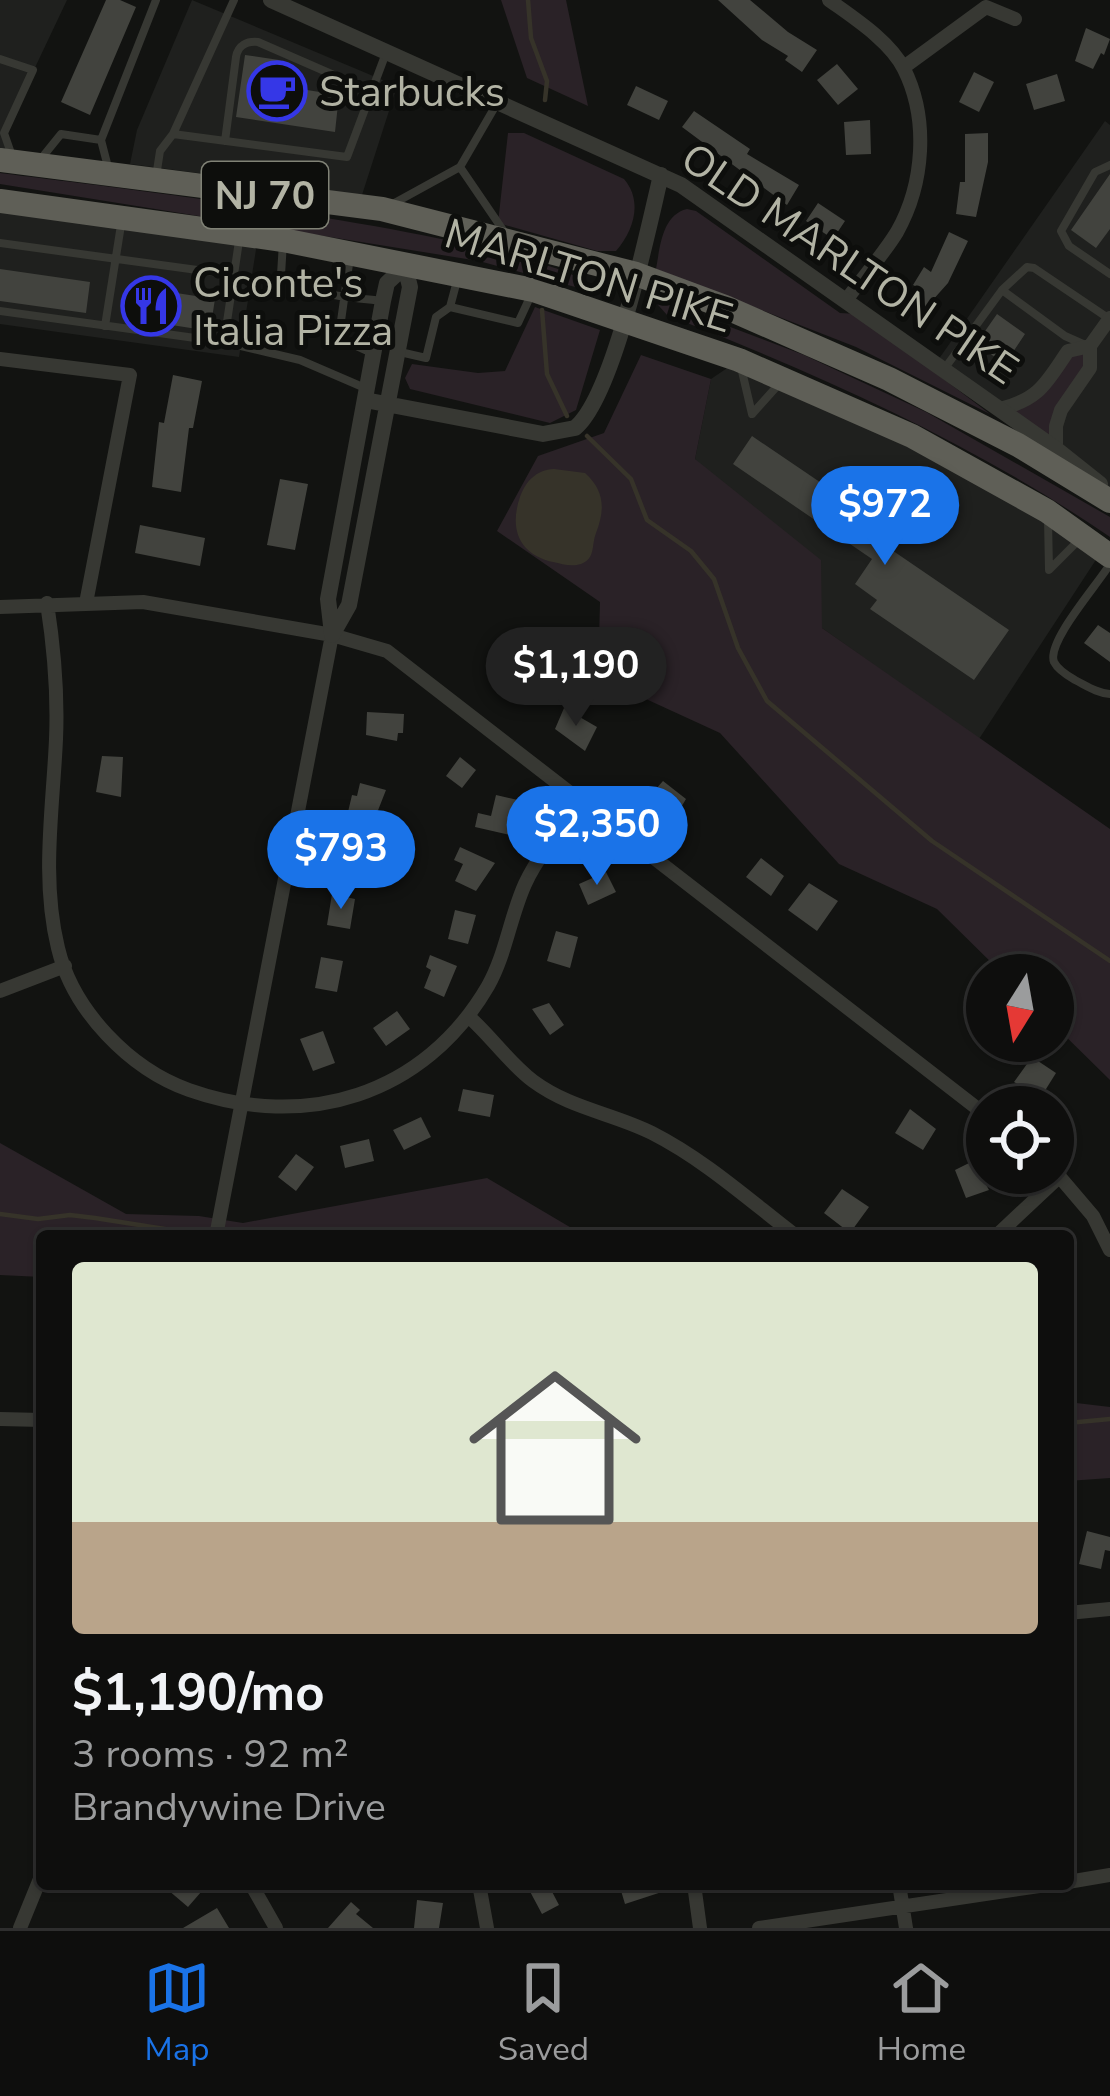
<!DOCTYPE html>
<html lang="en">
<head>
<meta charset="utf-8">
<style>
	:root { --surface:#0e0e0d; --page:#1c1c1b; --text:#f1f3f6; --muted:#9b9c9d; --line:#2e2e2e; --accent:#1a73e8 }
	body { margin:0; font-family:"Nunito Sans",sans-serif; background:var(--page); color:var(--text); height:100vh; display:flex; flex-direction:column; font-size:45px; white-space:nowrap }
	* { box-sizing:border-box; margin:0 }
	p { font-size:39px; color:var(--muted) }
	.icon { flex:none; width:66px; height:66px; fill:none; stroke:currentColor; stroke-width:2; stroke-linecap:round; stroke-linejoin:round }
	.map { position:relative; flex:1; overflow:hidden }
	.details { position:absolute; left:36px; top:1230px; width:1038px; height:660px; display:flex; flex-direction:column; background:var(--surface); border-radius:12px; box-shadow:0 3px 9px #0004,0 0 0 3px var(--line) }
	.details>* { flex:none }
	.needle { width:78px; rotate:191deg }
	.buttons { position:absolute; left:966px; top:954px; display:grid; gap:24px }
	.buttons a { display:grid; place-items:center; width:108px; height:108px; border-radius:50%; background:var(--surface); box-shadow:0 3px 9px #0004,0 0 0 3px var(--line); font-size:60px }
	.price { position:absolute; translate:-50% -102px; padding:0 27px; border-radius:42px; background:var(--accent); color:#fff; font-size:39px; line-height:78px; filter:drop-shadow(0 3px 6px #0008) }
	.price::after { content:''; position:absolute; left:50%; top:72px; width:36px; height:27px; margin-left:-18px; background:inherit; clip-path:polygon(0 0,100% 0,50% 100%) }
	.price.on { background:#222; color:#fff }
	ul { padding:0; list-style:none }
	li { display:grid; align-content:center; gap:24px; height:636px; padding:0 36px }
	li+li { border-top:3px solid var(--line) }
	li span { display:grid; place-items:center; height:372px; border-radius:12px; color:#555 }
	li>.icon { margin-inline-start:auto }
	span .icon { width:216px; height:216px; fill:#fffc; stroke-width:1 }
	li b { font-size:51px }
	.menu { display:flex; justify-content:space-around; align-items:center; height:168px; border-top:3px solid var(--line); background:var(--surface); font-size:33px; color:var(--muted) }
	.menu a { display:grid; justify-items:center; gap:6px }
	.menu .on { color:var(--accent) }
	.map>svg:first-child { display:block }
	.built { fill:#1f201e }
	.green { fill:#2a2227 }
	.water { fill:#363329 }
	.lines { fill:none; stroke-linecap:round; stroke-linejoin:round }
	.stream { stroke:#363329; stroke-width:4.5 }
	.building { fill:#42433e }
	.service { stroke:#373833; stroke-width:8 }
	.minor { stroke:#373833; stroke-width:14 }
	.tertiary { stroke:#373833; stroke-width:16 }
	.trunk { stroke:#5f5f57; stroke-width:24 }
	.labels { text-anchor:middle; stroke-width:10; stroke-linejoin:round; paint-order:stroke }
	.shield { fill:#0d0e0c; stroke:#808276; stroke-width:3 }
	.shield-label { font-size:39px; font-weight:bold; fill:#b2b3a4 }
	.poi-label { font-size:42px; fill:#b2b3a4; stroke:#0d0e0c; text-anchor:start }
	.street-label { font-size:42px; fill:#b2b3a4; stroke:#0d0e0c }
</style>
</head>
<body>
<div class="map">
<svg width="1110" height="1928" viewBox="0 0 1110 1928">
	<rect width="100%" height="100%" fill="#121311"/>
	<path class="built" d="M0 0H67L4 133 6 156 0 155Z
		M192 0 397 86 362 195 130 164 137 130Z
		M1105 121 1110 125V493L1056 449 1039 393 1000 409 936 363Z
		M0 201 258 237 239 357 0 324Z
		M739 360 912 436 1103 549 979 739 822 628 695 459 711 379Z"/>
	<path class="green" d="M501 0H566L588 106 527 78Z
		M508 133H524L624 179C643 201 634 230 616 251H597L498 223Z
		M0 173C91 185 564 238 601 294L479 261 0 184Z
		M687 209 696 211 840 313 857 314 990 414 856 347 656 269C660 247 662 215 687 209Z
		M651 297 804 355 926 412 1110 517V537C971 442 823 376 667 315Z
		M535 307 600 330 576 410 550 423 410 389 405 378 412 364 478 373 505 371Z
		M1090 346V368L1061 410 1056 449 1000 409 1023 403 1068 351Z
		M641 355 711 379 695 459 821 560 822 628 1110 829V1080L1053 1024V975H1004L937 909 839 864 720 733 598 677 600 602 497 531 538 456 604 433Z
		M0 1143 126 1214 199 1216 243 1223 487 1178 585 1236H42V1277L0 1275Z
		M1068 1402 1110 1407V1478L1068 1481Z"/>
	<path class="water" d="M554 469 585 473C605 491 605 510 596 533 591 546 596 558 581 564 571 567 562 564 553 562 519 554 509 529 520 497 526 481 536 470 554 469Z"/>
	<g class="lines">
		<path class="stream" d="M528 0 531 38 547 81 545 100
			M542 310 547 374 567 416
			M587 436 631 479 647 520 691 551 714 579 738 648 767 701 932 841 1110 961
			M0 1214 38 1219 70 1215 95 1218 209 1236
			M1068 1423 1110 1419"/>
	</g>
	<path class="building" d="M106 0H120L136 7 90 115 61 102Z
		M718 0H750L788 32 817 50 802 72 785 60 788 56 762 40Z
		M1086 28 1110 39 1104 55 1101 53 1093 69 1075 61Z
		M245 55 279 60 297 68 294 88 339 95 335 132 236 117Z
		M837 64 858 89 838 105 817 80Z
		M974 72 994 82 979 112 959 102Z
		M1057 74 1065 101 1034 110 1026 84Z
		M636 86 668 101 659 120 627 105Z
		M694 111 750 149 747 154 799 185 787 205 682 127Z
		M870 120 871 154 846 155 844 122Z
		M988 133V162L976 217 956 214 960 182H965V134Z
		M1110 174V229L1096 248 1071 230Z
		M818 203 845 221 833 239 806 221Z
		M949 232 968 241 948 283 923 311 907 301 917 287 913 285 924 267 931 272Z
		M0 269 90 282 86 313 0 301Z
		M138 287 215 299 210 331 133 319Z
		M997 314 1025 334 1005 364 976 344Z
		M173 375 202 381 193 428H189L181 492 152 487 159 422 164 423Z
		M752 436 892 531 883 544 1009 630 974 680 870 609 877 600 855 584 872 559 733 464Z
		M280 479 308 484 295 550 267 545Z
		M140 525 205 538 200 566 135 553Z
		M1098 625 1110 633V662L1084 643Z
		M564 708 597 727 585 751 555 729Z
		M367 712 404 714 403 733H398L397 741 366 735Z
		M102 756 123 757 121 797 96 792Z
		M460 757 476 770 462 788 446 776Z
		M663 781 686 799 674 819 647 799Z
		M360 783 386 790 375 818 348 812 352 795 357 796Z
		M496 795 518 800 515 836 475 827 478 813 491 816Z
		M351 836 375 840 366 875 336 870 339 854 349 850Z
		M460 847 495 863 476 891 455 881 463 864 454 860Z
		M761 858 784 876 771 896 746 877Z
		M606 872 616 892 588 905 579 884Z
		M809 883 838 901 817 931 788 910Z
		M332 894 355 899 350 929 327 925Z
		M455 910 476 915 468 944 448 939Z
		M556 931 578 937 570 968 547 961Z
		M430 955 457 966 444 997 424 988 431 970 426 967Z
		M321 957 343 961 337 992 315 988Z
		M549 1003 564 1025 550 1035 532 1009Z
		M397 1011 410 1029 386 1046 373 1028Z
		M323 1031 335 1063 313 1071 300 1039Z
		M1032 1057 1056 1073 1041 1097 1014 1082Z
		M463 1089 494 1095 490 1117 458 1111Z
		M910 1109 936 1129 923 1150 895 1133Z
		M421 1117 431 1137 404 1150 393 1130Z
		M369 1139 374 1161 345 1168 340 1146Z
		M296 1154 314 1167 296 1191 278 1177Z
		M973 1161 989 1190 966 1198 955 1170Z
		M842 1189 869 1207 850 1233 824 1213Z
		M1087 1531 1110 1537V1551L1105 1550 1101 1569 1079 1564Z
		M161 1884H208L188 1907Z
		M526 1884H548L559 1905 542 1914Z
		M619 1884H674V1888L625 1904Z
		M417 1900 443 1903 439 1928H414Z
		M351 1902 360 1910 356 1914 373 1928H328Z
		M217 1908 229 1928H183Z"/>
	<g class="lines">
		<path class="service" d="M0 59 33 70 4 133 12 156
			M173 134 234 0
			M225 141 236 57C238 45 247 41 258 42L336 76 355 102 366 105
			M40 160 61 134 101 140
			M1110 165 1095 172 1061 231 1069 246 1110 274
			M108 167 101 140 156 0
			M460 167 505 233
			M156 177 160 151 173 134 347 157 386 53
			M389 206 460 167 496 105
			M283 242 281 275C307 296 351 297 383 301
			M0 243 234 275
			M350 257 340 328 341 339 372 353
			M1002 290 1027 267 1034 268 1108 318
			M450 307 518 323 531 295
			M0 311 224 342 239 241
			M105 326 121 225
			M224 342 300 360 365 388
			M400 352 426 358 436 317 450 307 458 277
			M741 367 752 414
			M945 368 1002 290 1065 336 1083 344
			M753 413 779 384
			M1048 519 1049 570 1078 541
			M1110 564C1099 583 1046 642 1054 662 1058 670 1068 676 1075 680 1087 686 1097 693 1110 694"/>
		<path class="minor" d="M829 0C854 18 890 41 904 69 929 119 924 184 897 232 883 255 863 277 847 299
			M904 67 986 7 1015 19
			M0 359 130 375 86 603
			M1000 409C1040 399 1046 383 1068 351L1090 346
			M1056 449V426L1061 410 1090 368V346L1110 318
			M47 603C54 648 58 693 56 739 53 808 41 879 58 948 73 1011 130 1069 189 1090 305 1131 424 1096 488 986 506 954 510 917 525 884 539 854 562 828 582 802
			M0 607 143 602 332 635 387 651 987 1116
			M0 991 65 966
			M468 1016C491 1036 509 1063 533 1081 571 1109 612 1113 652 1133 705 1160 749 1200 796 1236
			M1053 1169 1093 1216 1110 1250
			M216 1236 332 635
			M996 1236 1060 1176
			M0 1419 42 1420
			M1068 1613 1110 1609
			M1068 1882 1110 1875
			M251 1884 276 1928
			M479 1884 487 1928
			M694 1884 700 1928
			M899 1884 906 1928
			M20 1928 42 1874
			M759 1928 1053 1884"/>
		<path class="tertiary" d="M271 0 681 185 1056 449 1100 484
			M365 400 543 434 575 428C614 396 648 229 661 175
			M332 634 328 599 383 301 387 283 403 268
			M332 635 349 605 410 287 404 262"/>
		<path class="trunk" d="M0 160 382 209 636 274 725 307 889 379 1018 445 1110 501
			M0 201 283 240 533 290 739 360 912 436 1047 511 1110 556"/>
	</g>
	<defs>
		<symbol id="cafe-ring" viewBox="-11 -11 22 22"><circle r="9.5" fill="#0d0e0c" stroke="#3537e7" stroke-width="1.5"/><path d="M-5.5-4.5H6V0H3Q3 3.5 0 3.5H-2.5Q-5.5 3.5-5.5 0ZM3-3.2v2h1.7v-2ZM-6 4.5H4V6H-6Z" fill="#3537e7"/></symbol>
		<symbol id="restaurant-ring" viewBox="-11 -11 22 22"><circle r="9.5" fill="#0d0e0c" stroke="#3537e7" stroke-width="1.5"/><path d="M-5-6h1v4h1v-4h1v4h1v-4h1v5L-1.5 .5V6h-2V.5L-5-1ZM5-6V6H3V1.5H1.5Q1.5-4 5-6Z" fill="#3537e7"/></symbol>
	</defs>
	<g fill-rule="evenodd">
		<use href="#cafe-ring" x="244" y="58" width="66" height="66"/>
		<use href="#restaurant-ring" x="118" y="273" width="66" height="66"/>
	</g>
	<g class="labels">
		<rect class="shield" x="202" y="162" width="126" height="66" rx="9"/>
		<g class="shield-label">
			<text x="265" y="209">NJ 70</text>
		</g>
		<g class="poi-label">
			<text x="319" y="106">Starbucks</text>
			<text x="193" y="297">Ciconte's<tspan x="193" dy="48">Italia Pizza</tspan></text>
		</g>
		<g class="street-label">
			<text transform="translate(850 263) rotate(34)" y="15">OLD MARLTON PIKE</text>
			<text transform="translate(589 275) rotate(17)" y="15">MARLTON PIKE</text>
		</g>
	</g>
</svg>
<div class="buttons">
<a><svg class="needle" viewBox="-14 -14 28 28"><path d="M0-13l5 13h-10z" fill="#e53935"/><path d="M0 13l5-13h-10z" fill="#9b9c9d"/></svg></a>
<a><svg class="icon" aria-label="locate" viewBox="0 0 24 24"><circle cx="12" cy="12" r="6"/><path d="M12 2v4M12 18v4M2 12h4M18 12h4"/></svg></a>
</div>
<b class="price" style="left:885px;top:568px">$972</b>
<b class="price on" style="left:576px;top:729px">$1,190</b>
<b class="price" style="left:597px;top:888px">$2,350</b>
<b class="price" style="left:341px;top:912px">$793</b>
<section class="details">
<ul>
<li><span style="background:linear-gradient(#dfe7d0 70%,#b9a48a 0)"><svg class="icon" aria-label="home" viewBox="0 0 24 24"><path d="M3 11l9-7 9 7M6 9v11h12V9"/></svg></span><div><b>$1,190/mo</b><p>3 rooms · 92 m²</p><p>Brandywine Drive</p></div></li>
</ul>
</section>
</div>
<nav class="menu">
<a class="on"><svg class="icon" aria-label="map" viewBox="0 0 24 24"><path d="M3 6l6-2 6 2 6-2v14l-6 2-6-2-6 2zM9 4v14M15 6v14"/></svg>Map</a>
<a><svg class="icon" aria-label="saved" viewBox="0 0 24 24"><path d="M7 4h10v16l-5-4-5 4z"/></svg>Saved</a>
<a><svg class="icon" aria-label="home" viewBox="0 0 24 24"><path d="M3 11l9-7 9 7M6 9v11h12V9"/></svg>Home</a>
</nav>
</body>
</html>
